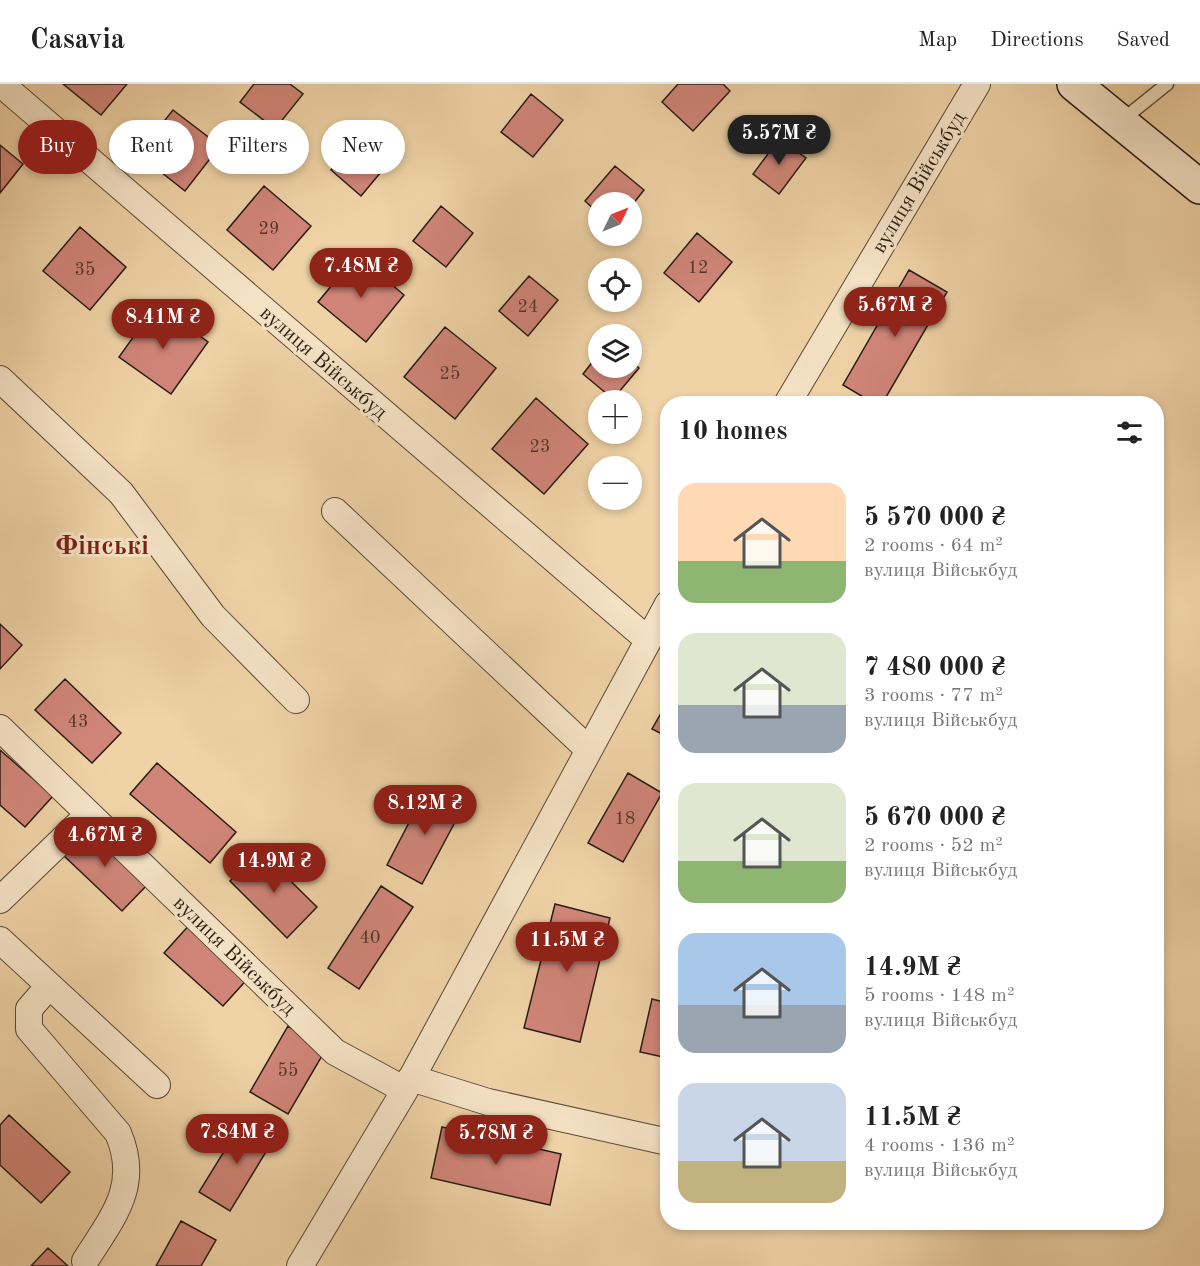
<!DOCTYPE html>
<html lang="en">
<head>
<meta charset="utf-8">
<style>
	:root { --surface:#fff; --page:#f6f6f6; --text:#222; --muted:#767676; --line:#e0e0e0; --accent:#8f2418 }
	body { margin:0; font-family:"Old Standard TT",serif; background:var(--page); color:var(--text); height:100vh; display:flex; flex-direction:column; font-size:22px; white-space:nowrap }
	* { box-sizing:border-box; margin:0 }
	p { font-size:20px; color:var(--muted) }
	.icon { flex:none; width:33px; height:33px; fill:none; stroke:currentColor; stroke-width:2; stroke-linecap:round; stroke-linejoin:round }
	.map { position:relative; flex:1; overflow:hidden }
	.sheet { position:absolute; left:660px; top:312px; width:504px; height:834px; display:flex; flex-direction:column; background:var(--surface); border-radius:24px; box-shadow:0 3px 9px #0003 }
	.sheet>* { flex:none }
	.banner { position:absolute; left:18px; top:36px; width:552px; height:54px; display:flex; gap:12px }
	.needle { width:39px; rotate:47deg }
	.tools { position:absolute; left:588px; top:108px; display:grid; gap:12px }
	.tools a { display:grid; place-items:center; width:54px; height:54px; border-radius:50%; background:var(--surface); box-shadow:0 3px 9px #0003; font-size:30px }
	.price { position:absolute; translate:-50% -51px; padding:0 14px; border-radius:21px; background:var(--accent); color:#fff; font-size:20px; line-height:39px; filter:drop-shadow(0 2px 3px #0008) }
	.price::after { content:''; position:absolute; left:50%; top:36px; width:18px; height:14px; margin-left:-9px; background:inherit; clip-path:polygon(0 0,100% 0,50% 100%) }
	.price.selected { background:#222; color:#fff }
	ul { padding:0; list-style:none }
	li { display:flex; align-items:center; gap:18px; height:150px; padding:0 18px }
	li span { display:grid; place-items:center; flex:none; width:168px; height:120px; border-radius:18px; color:#555 }
	li>.icon { margin-inline-start:auto }
	span .icon { width:72px; height:72px; fill:#fffc; stroke-width:1 }
	li b { font-size:26px }
	h2 { display:flex; justify-content:space-between; align-items:center; height:72px; padding:0 18px; font-size:26px }
	.tag { padding:0 21px; border-radius:27px; background:var(--surface); box-shadow:0 3px 9px #0003; font-size:21px; line-height:54px }
	.tag.selected { background:var(--accent); color:#fff }
	header { display:flex; align-items:center; gap:36px; box-sizing:border-box; height:84px; padding:0 30px; background:var(--surface); border-bottom:2px solid var(--line) }
	header strong { font-size:28px }
	nav { display:flex; gap:33px; margin-inline-start:auto; font-size:21px }
	.map>svg:first-child { display:block }
	.building { fill:#d08578; stroke:#271c11; stroke-width:1.5 }
	.lines { fill:none; stroke-linecap:round; stroke-linejoin:round }
	.lane-casing { stroke:#594a36; stroke-width:15 }
	.street-casing { stroke:#594a36; stroke-width:28 }
	.secondary-casing { stroke:#271c11; stroke-width:36 }
	.lane { stroke:#f5e2c5; stroke-width:12 }
	.street { stroke:#f5e2c5; stroke-width:26 }
	.secondary { stroke:#f5e2c5; stroke-width:33 }
	.labels { text-anchor:middle; stroke-width:6; stroke-linejoin:round; paint-order:stroke }
	.number-label { font-size:18px; fill:#51362b }
	.street-label { font-size:21px; fill:#271c11; stroke:#f5e2c5 }
	.district-label { font-size:27px; font-weight:bold; fill:#7a1f14; stroke:#f5e2c5 }
</style>
</head>
<body>
<header>
<strong>Casavia</strong>
<nav><a>Map</a><a>Directions</a><a>Saved</a></nav>
</header>
<div class="map">
<svg width="1200" height="1182" viewBox="0 0 1200 1182">
	<rect width="100%" height="100%" fill="#efd2a6"/>
	<filter id="stains"><feTurbulence type="fractalNoise" baseFrequency=".00333" numOctaves="4"/><feColorMatrix values="0 0 0 0 .2 0 0 0 0 .09 0 0 0 0 .02 0 0 0 .5 -.17"/></filter>
	<radialGradient id="worn" r=".72"><stop offset=".6" stop-color="#630" stop-opacity="0"/><stop offset="1" stop-color="#630" stop-opacity=".3"/></radialGradient>
	<path class="building" d="M63 0H127L101 31Z
		M254 0H290L303 10 275 45 240 18Z
		M678 0H723L730 7 693 47 662 18Z
		M531 10 563 36 533 73 501 48Z
		M173 26 220 62 185 107 138 70Z
		M779 55 806 74 779 110 753 90Z
		M356 56 386 82 361 112 331 86Z
		M0 61 23 80 0 109Z
		M615 82 644 106 632 121V118H598V129L585 117Z
		M264 102 311 142 273 186 227 146Z
		M441 122 473 149 446 183 413 157Z
		M80 143 126 183 90 226 43 187Z
		M697 149 732 178 699 218 664 189Z
		M357 171 404 211 366 258 318 218Z
		M909 186 947 208 882 320H875L843 301Z
		M529 192 558 216 528 252 499 227Z
		M156 221 208 258 171 310 119 273Z
		M445 243 496 284 455 335 404 293Z
		M598 271V284H632V278L639 284 613 315 583 290Z
		M536 314 588 360 544 410 492 365Z
		M0 540 22 561 0 585Z
		M65 595 121 649 92 679 35 626Z
		M668 617V653L652 645Z
		M0 666 53 712 25 743 0 721Z
		M157 679 236 748 210 779 130 710Z
		M628 689 662 709 623 778 588 759Z
		M427 704 463 723 422 800 387 781Z
		M87 741 149 799 122 827 61 769Z
		M260 767 317 823 287 854 230 797Z
		M381 802 413 823 359 905 328 884Z
		M555 820 610 834 580 958 524 944Z
		M192 838 251 891 223 922 164 869Z
		M652 915 668 919V974L640 968Z
		M288 942 326 965 288 1030 250 1008Z
		M9 1031 70 1088 41 1119 0 1081V1041Z
		M244 1035 275 1053 230 1127 199 1108Z
		M442 1043 561 1070 550 1121 431 1094Z
		M181 1137 216 1156 201 1182H156Z
		M48 1164 68 1182H31Z"/>
	<g class="lines">
		<defs>
			<path id="lane" d="M1121 37 1167 0"/>
			<path id="street" d="M1 0 647 555
				M0 295 121 409 213 532 296 616
				M787 320 977 0
				M335 427 588 665
				M0 644 335 968 405 1006
				M0 816 89 730
				M0 856 157 1001
				M49 902 29 925V945L118 1049C141 1102 112 1134 85 1177
				M411 994 488 1018 668 1058
				M300 1182 405 1006 668 520"/>
			<path id="secondary" d="M1074 0 1200 103"/>
		</defs>
		<use href="#lane" class="lane-casing"/>
		<use href="#street" class="street-casing"/>
		<use href="#secondary" class="secondary-casing"/>
		<use href="#lane" class="lane"/>
		<use href="#street" class="street"/>
		<use href="#secondary" class="secondary"/>
	</g>
	<g class="labels">
		<g class="number-label">
			<text x="269" y="150">29</text>
			<text x="698" y="189">12</text>
			<text x="85" y="191">35</text>
			<text x="528" y="228">24</text>
			<text x="450" y="295">25</text>
			<text x="540" y="368">23</text>
			<text x="78" y="643">43</text>
			<text x="625" y="740">18</text>
			<text x="370" y="859">40</text>
			<text x="288" y="992">55</text>
		</g>
		<g class="street-label">
			<text transform="translate(918 98) rotate(-59)" y="7">вулиця Військбуд</text>
			<text transform="translate(324 278) rotate(41)" y="7">вулиця Військбуд</text>
			<text transform="translate(235 871) rotate(44)" y="7">вулиця Військбуд</text>
		</g>
		<g class="district-label">
			<text x="102" y="470">Фінські</text>
		</g>
	</g>
	<rect width="100%" height="100%" filter="url(#stains)"/>
	<rect width="100%" height="100%" fill="url(#worn)"/>
</svg>
<div class="tools">
<a><svg class="needle" viewBox="-14 -14 28 28"><path d="M0-13l5 13h-10z" fill="#e53935"/><path d="M0 13l5-13h-10z" fill="#767676"/></svg></a>
<a><svg class="icon" aria-label="locate" viewBox="0 0 24 24"><circle cx="12" cy="12" r="6"/><path d="M12 2v4M12 18v4M2 12h4M18 12h4"/></svg></a>
<a><svg class="icon" aria-label="layers" viewBox="0 0 24 24"><path d="M12 4l9 5-9 5-9-5zM3 14l9 5 9-5"/></svg></a>
<a>+</a>
<a>−</a>
</div>
<b class="price selected" style="left:779px;top:82px">5.57M ₴</b>
<b class="price" style="left:361px;top:215px">7.48M ₴</b>
<b class="price" style="left:895px;top:254px">5.67M ₴</b>
<b class="price" style="left:163px;top:266px">8.41M ₴</b>
<b class="price" style="left:425px;top:752px">8.12M ₴</b>
<b class="price" style="left:105px;top:784px">4.67M ₴</b>
<b class="price" style="left:274px;top:810px">14.9M ₴</b>
<b class="price" style="left:567px;top:889px">11.5M ₴</b>
<b class="price" style="left:237px;top:1081px">7.84M ₴</b>
<b class="price" style="left:496px;top:1082px">5.78M ₴</b>
<div class="banner">
<a class="tag selected">Buy</a>
<a class="tag">Rent</a>
<a class="tag">Filters</a>
<a class="tag">New</a>
</div>
<section class="sheet">
<h2>10 homes<svg class="icon" aria-label="filters" viewBox="0 0 24 24"><path d="M4 7h16M4 17h16"/><circle cx="9" cy="7" r="2"/><circle cx="15" cy="17" r="2"/></svg></h2>
<ul>
<li><span style="background:linear-gradient(#ffd9b3 65%,#8fb573 0)"><svg class="icon" aria-label="home" viewBox="0 0 24 24"><path d="M3 11l9-7 9 7M6 9v11h12V9"/></svg></span><div><b>5 570 000 ₴</b><p>2 rooms · 64 m²</p><p>вулиця Військбуд</p></div></li>
<li><span style="background:linear-gradient(#dfe7d0 60%,#9aa5b1 0)"><svg class="icon" aria-label="home" viewBox="0 0 24 24"><path d="M3 11l9-7 9 7M6 9v11h12V9"/></svg></span><div><b>7 480 000 ₴</b><p>3 rooms · 77 m²</p><p>вулиця Військбуд</p></div></li>
<li><span style="background:linear-gradient(#dfe7d0 65%,#8fb573 0)"><svg class="icon" aria-label="home" viewBox="0 0 24 24"><path d="M3 11l9-7 9 7M6 9v11h12V9"/></svg></span><div><b>5 670 000 ₴</b><p>2 rooms · 52 m²</p><p>вулиця Військбуд</p></div></li>
<li><span style="background:linear-gradient(#a9c7e8 60%,#9aa5b1 0)"><svg class="icon" aria-label="home" viewBox="0 0 24 24"><path d="M3 11l9-7 9 7M6 9v11h12V9"/></svg></span><div><b>14.9M ₴</b><p>5 rooms · 148 m²</p><p>вулиця Військбуд</p></div></li>
<li><span style="background:linear-gradient(#c9d6e8 65%,#c2b280 0)"><svg class="icon" aria-label="home" viewBox="0 0 24 24"><path d="M3 11l9-7 9 7M6 9v11h12V9"/></svg></span><div><b>11.5M ₴</b><p>4 rooms · 136 m²</p><p>вулиця Військбуд</p></div></li>
</ul>
</section>
</div>
</body>
</html>
